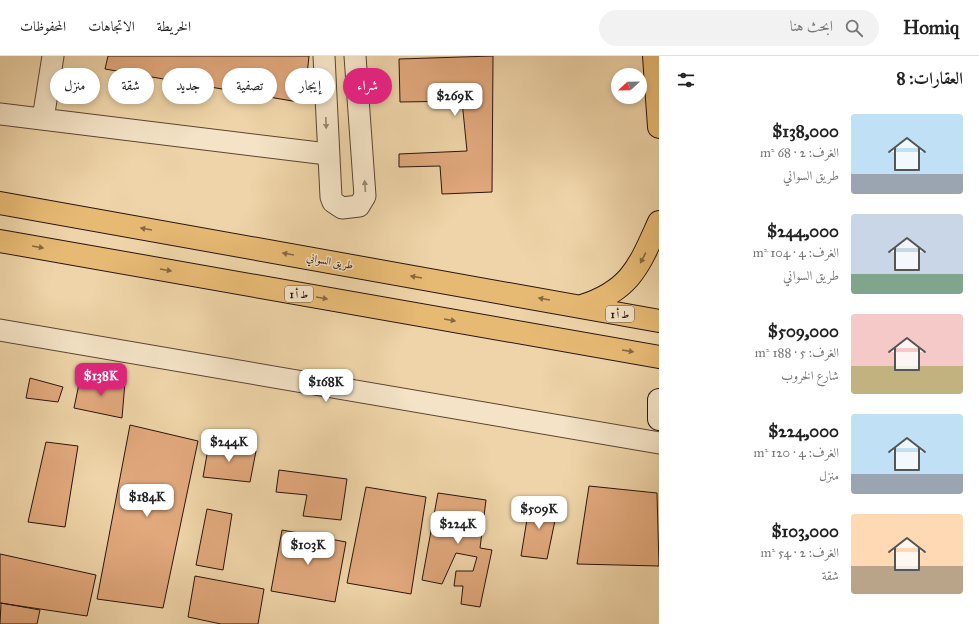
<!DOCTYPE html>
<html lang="ar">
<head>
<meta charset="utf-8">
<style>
	:root { --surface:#fff; --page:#f2f2f2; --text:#222; --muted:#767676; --line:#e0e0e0; --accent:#db2777 }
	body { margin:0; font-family:"IM FELL Great Primer",Amiri,serif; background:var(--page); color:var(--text); direction:rtl; height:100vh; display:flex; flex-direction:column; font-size:15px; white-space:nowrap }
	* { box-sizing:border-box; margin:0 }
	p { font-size:13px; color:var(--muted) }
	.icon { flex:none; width:22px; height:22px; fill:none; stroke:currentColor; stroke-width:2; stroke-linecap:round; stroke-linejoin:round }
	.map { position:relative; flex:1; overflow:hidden; direction:ltr }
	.drawer { display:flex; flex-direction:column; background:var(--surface); width:320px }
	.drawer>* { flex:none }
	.top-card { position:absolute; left:12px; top:12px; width:380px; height:36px; direction:rtl; display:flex; gap:8px }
	.needle { width:26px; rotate:248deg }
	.buttons { position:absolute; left:611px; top:12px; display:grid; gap:8px }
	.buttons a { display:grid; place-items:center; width:36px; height:36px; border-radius:50%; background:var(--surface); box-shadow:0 2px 6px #0003; font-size:20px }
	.price { position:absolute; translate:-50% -34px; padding:0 9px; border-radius:8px; background:#fff; color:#222; font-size:13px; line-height:26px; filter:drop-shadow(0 1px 2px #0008) }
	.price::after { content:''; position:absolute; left:50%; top:24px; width:12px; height:9px; margin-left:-6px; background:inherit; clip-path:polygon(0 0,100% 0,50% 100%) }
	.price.on { background:var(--accent); color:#fff }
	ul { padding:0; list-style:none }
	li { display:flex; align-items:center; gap:12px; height:100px; padding:0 16px }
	li span { display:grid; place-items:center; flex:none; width:112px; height:80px; border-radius:4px; color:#555 }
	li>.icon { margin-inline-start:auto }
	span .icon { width:48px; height:48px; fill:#fffc; stroke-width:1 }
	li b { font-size:17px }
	h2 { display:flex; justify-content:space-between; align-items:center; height:48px; padding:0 16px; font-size:17px }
	.tag { padding:0 14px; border-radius:18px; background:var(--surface); box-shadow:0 2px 6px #0003; font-size:14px; line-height:36px }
	.tag.on { background:var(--accent); color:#fff }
	header { display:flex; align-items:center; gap:24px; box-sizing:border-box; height:56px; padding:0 20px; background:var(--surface); border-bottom:1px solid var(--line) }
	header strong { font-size:19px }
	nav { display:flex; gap:22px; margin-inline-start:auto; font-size:14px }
	.search { width:280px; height:36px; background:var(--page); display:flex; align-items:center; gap:10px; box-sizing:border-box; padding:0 14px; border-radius:22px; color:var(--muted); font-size:15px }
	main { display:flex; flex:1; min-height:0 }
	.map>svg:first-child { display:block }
	.building { fill:#e2a97d; stroke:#28140c }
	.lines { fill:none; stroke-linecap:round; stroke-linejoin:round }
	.street-casing { stroke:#5a4433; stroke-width:23 }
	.secondary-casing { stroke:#28140c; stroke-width:24 }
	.primary-casing { stroke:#28140c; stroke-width:24 }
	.highway-casing { stroke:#28140c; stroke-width:24 }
	.street { stroke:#f4e3c6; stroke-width:21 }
	.secondary { stroke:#f4e3c6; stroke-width:22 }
	.primary { stroke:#e7ba74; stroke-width:22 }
	.highway { stroke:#e7ba74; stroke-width:22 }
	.oneway { fill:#988672 }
	.oneway2 { fill:#886740 }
	.labels { text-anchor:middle; stroke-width:3; stroke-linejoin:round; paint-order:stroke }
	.shield { fill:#f4e3c6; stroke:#655244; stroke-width:1 }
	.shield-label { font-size:10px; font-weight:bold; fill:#28140c }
	.street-label { font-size:11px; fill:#28140c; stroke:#f4e3c6 }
</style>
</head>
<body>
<header>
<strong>Homiq</strong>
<div class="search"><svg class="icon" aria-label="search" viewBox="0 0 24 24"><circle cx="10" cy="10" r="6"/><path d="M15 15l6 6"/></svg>ابحث هنا</div>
<nav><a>الخريطة</a><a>الاتجاهات</a><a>المحفوظات</a></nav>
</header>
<main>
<section class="drawer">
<h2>العقارات: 8<svg class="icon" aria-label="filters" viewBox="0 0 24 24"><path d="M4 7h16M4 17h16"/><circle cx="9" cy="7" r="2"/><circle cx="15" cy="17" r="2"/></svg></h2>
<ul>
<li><span style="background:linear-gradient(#bfe0f5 75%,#9aa5b1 0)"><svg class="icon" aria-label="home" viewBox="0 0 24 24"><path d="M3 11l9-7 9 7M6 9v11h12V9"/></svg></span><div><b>$138,000</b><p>الغرف: 2 · 68 m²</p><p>طريق السواني</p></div></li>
<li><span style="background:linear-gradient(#c9d6e8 75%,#7fa58c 0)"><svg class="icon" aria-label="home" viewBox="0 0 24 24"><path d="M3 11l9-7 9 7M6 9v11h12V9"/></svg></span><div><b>$244,000</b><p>الغرف: 4 · 104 m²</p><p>طريق السواني</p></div></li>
<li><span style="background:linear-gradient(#f6c9c9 65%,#c2b280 0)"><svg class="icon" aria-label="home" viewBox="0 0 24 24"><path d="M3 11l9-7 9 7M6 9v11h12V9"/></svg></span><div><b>$509,000</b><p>الغرف: 5 · 188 m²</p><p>شارع الخروب</p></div></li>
<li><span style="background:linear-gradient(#bfe0f5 75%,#9aa5b1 0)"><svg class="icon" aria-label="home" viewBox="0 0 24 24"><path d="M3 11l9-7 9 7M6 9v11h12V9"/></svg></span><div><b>$224,000</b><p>الغرف: 4 · 120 m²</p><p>منزل</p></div></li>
<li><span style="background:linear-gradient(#ffd9b3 65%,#b9a48a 0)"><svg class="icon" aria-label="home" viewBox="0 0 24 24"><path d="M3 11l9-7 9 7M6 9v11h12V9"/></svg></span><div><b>$103,000</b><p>الغرف: 2 · 54 m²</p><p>شقة</p></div></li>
</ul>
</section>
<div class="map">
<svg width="659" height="568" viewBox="0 0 659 568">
	<rect width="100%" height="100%" fill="#eed4a8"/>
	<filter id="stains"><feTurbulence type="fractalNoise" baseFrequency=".005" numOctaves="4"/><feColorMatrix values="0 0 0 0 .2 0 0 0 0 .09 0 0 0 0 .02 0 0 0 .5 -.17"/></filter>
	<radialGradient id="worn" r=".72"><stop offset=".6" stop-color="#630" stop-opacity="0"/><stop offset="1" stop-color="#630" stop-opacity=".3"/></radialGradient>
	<path class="building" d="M108 0H309L304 47 105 13Z
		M493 0 492 136 442 138 440 110 399 111V98L467 95 462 45 400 46 399 3Z
		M30 322 63 331 58 346 26 342Z
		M80 323 125 326 122 362 74 352Z
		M130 369 198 385 163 552 97 543Z
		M46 386 78 390 65 471 28 466Z
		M209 387 256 395 250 426 203 421Z
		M279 414 347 423 341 464 303 460 307 439 276 436Z
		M589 430 657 437 659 510 577 508Z
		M366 431 426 441 411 538 347 527Z
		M438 437 486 444 480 492 492 494 480 551 461 548 463 530H454L456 515H473L477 501 456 497 442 528 422 524Z
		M530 445 558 450 547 503 521 500Z
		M207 453 232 458 223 514 196 509Z
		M282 474 346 486 335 546 271 535Z
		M0 498 96 519 87 560 0 547Z
		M195 520 264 533 258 568H221L188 561Z
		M1 547 40 554 37 568H0Z"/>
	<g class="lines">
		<defs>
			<path id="street" d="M324 0 331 141 333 146 342 152 359 150 365 140 355 0
				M0 58 327 98
				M43 63 53 0
				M0 274 659 387"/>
			<path id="secondary" d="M659 344V363"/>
			<path id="primary" d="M654 0 659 71"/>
			<path id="highway" d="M0 147 659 265
				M0 185 659 301
				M582 250C631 234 639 210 659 166"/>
		</defs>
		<use href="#street" class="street-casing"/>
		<use href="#secondary" class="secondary-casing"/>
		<use href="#primary" class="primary-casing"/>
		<use href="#highway" class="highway-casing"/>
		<use href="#street" class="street"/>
		<use href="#secondary" class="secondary"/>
		<use href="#primary" class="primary"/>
		<use href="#highway" class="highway"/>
	</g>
	<defs><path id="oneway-solid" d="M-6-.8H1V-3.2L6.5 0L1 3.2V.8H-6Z"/></defs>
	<g class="oneway">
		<use href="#oneway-solid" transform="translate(326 67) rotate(88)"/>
		<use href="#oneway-solid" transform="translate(365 130) rotate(-94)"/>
	</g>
	<g class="oneway2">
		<use href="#oneway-solid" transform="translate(146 173) rotate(-170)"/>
		<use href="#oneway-solid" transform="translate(38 191) rotate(10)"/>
		<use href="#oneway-solid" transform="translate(288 198) rotate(-170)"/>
		<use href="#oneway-solid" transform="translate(643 202) rotate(118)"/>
		<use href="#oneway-solid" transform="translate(166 214) rotate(10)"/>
		<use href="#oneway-solid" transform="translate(416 221) rotate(-170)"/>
		<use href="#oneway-solid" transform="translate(322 242) rotate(10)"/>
		<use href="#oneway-solid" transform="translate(544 243) rotate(-170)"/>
		<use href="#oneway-solid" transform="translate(450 264) rotate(10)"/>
		<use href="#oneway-solid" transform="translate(628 295) rotate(9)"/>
	</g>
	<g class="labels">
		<g class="shield">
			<rect x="285" y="230" width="28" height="16" rx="3"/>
			<rect x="606" y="250" width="28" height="16" rx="3"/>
		</g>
		<g class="shield-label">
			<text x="299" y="242">ط أ 1</text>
			<text x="620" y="262">ط أ 1</text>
		</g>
		<g class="street-label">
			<text transform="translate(330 205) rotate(10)" y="4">طريق السواني</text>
		</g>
	</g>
	<rect width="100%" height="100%" filter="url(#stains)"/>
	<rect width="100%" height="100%" fill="url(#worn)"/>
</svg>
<div class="buttons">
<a><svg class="needle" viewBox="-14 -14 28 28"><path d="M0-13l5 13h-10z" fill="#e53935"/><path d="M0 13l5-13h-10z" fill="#767676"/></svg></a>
</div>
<b class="price" style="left:455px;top:61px">$269K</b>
<b class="price on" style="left:101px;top:341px">$138K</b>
<b class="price" style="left:326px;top:347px">$168K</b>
<b class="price" style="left:229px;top:407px">$244K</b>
<b class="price" style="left:147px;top:462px">$184K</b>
<b class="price" style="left:539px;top:474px">$509K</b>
<b class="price" style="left:458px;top:489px">$224K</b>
<b class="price" style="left:308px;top:510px">$103K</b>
<div class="top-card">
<a class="tag on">شراء</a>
<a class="tag">إيجار</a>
<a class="tag">تصفية</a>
<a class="tag">جديد</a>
<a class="tag">شقة</a>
<a class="tag">منزل</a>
</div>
</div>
</main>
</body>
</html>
